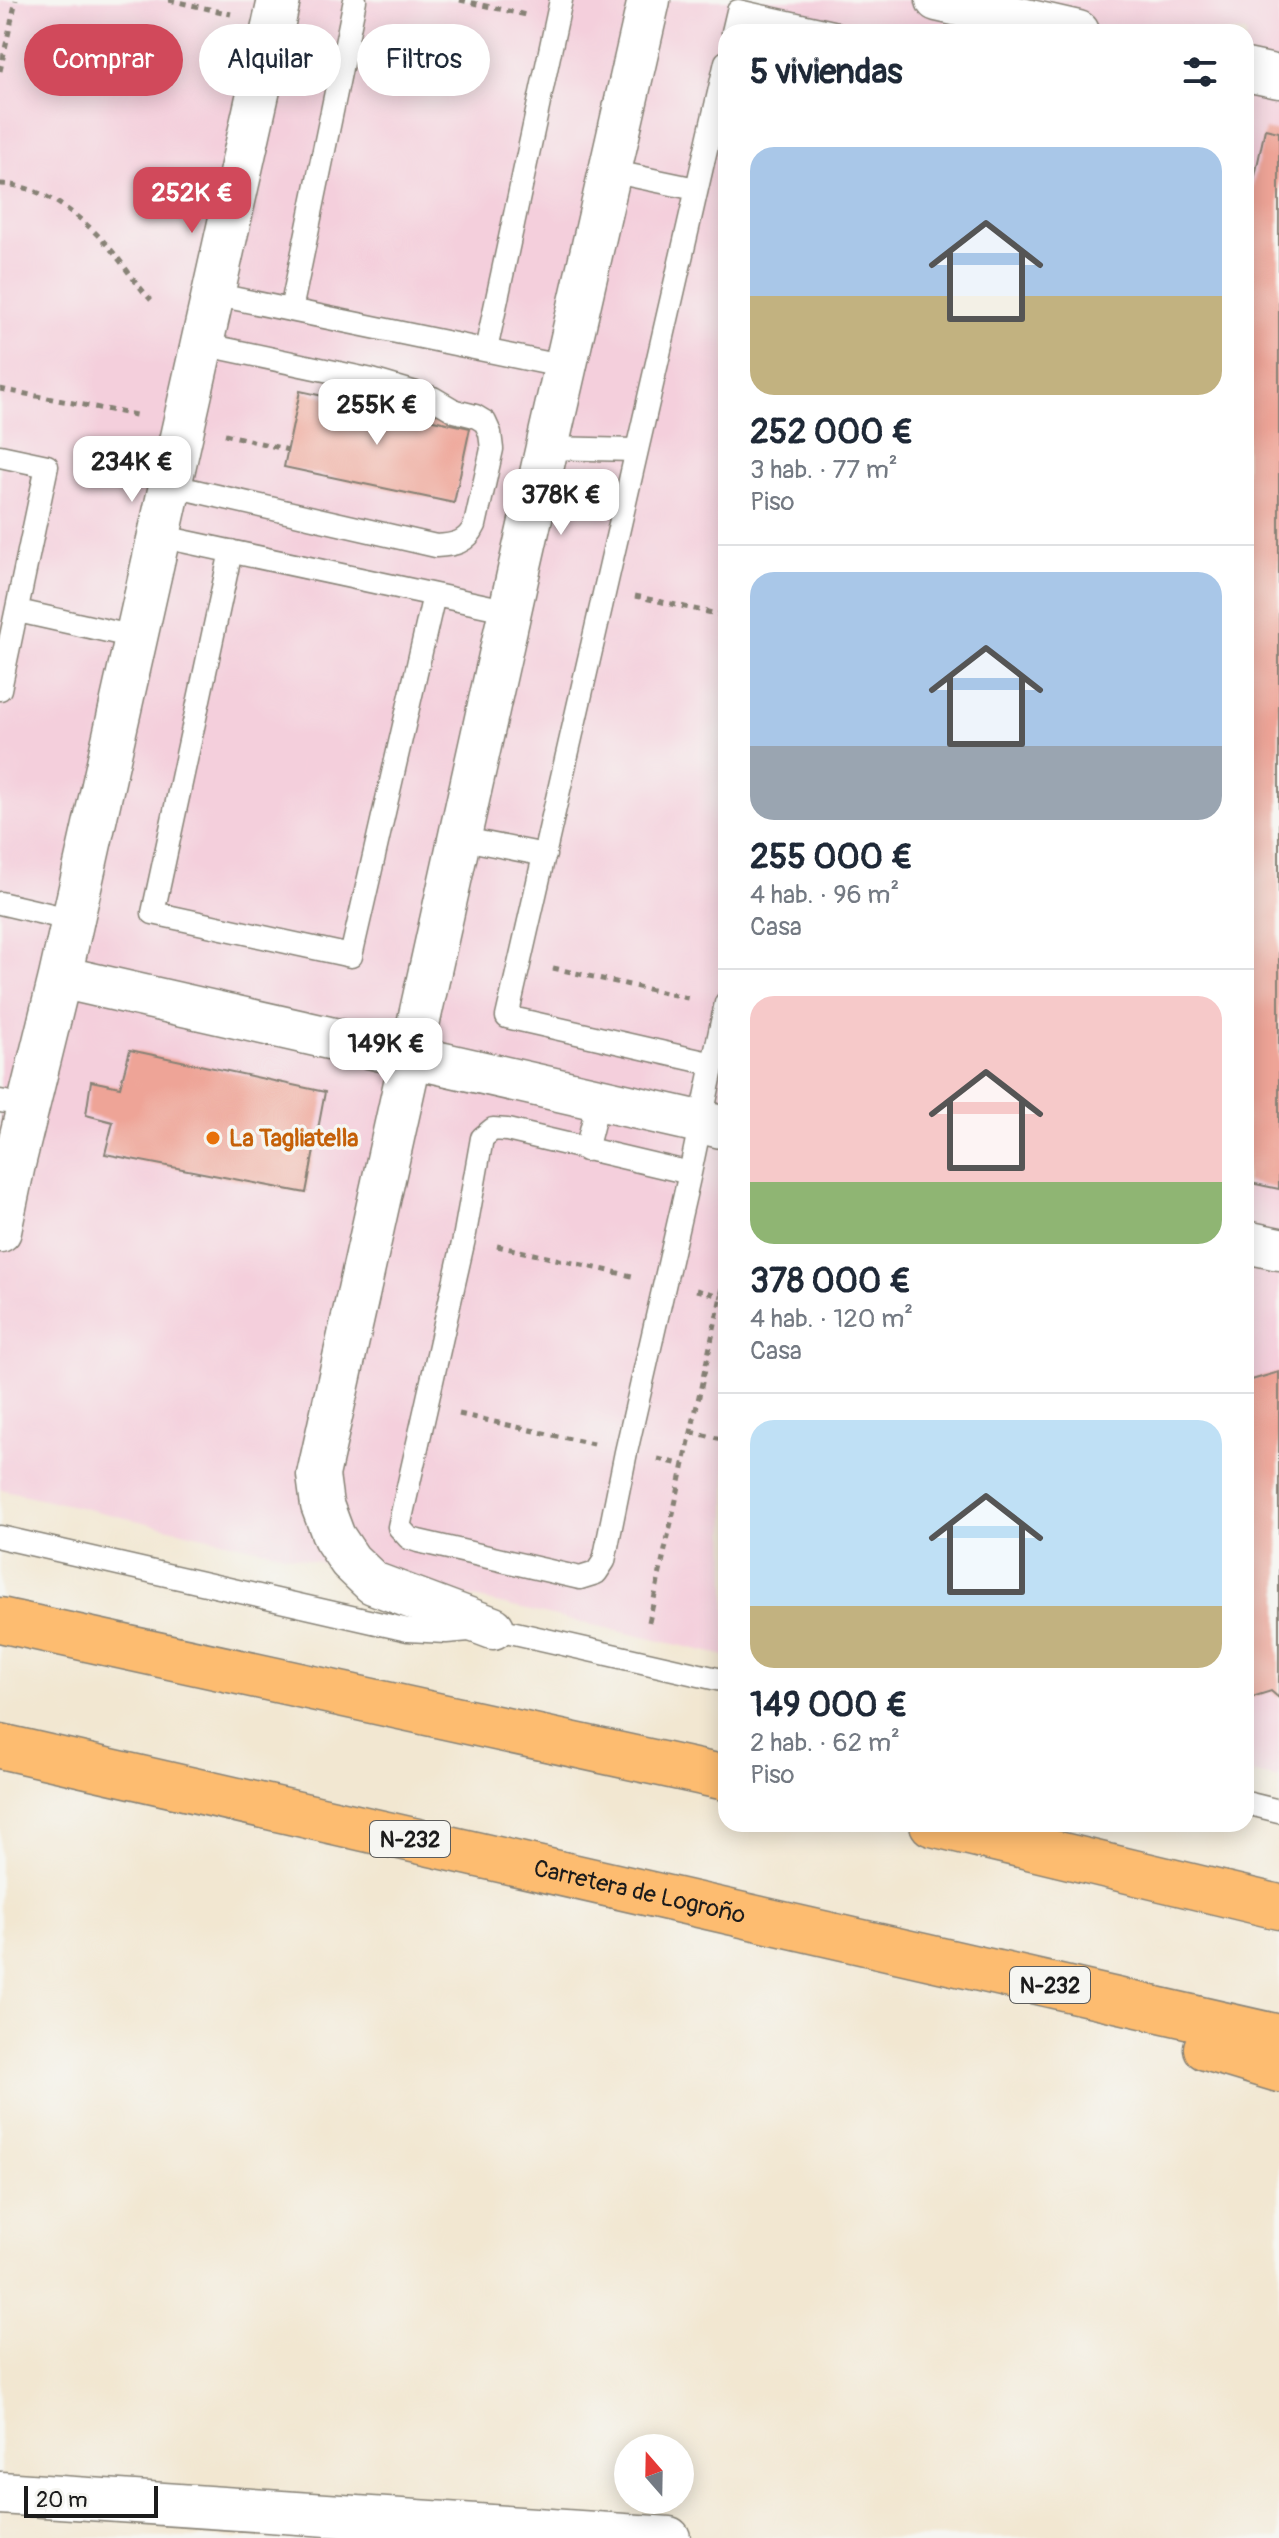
<!DOCTYPE html>
<html lang="es">
<head>
<meta charset="utf-8">
<style>
	:root { --surface:#fff; --page:#f6f6f7; --text:#1f2937; --muted:#747a83; --line:#e0e1e3; --accent:#d1495b }
	body { margin:0; font-family:Pangolin,sans-serif; background:var(--page); color:var(--text); height:100vh; display:flex; flex-direction:column; font-size:30px; white-space:nowrap }
	* { box-sizing:border-box; margin:0 }
	p { font-size:26px; color:var(--muted) }
	.icon { flex:none; width:44px; height:44px; fill:none; stroke:currentColor; stroke-width:2; stroke-linecap:round; stroke-linejoin:round }
	.map { position:relative; flex:1; overflow:hidden }
	.drawer { position:absolute; left:718px; top:24px; width:536px; height:1808px; display:flex; flex-direction:column; background:var(--surface); border-radius:24px; box-shadow:0 4px 20px #0003 }
	.drawer>* { flex:none }
	.guide { position:absolute; left:24px; top:24px; width:574px; height:72px; display:flex; gap:16px }
	.needle { width:52px; rotate:340deg }
	.tools { position:absolute; left:614px; top:2434px; display:grid; gap:16px }
	.tools a { display:grid; place-items:center; width:80px; height:80px; border-radius:50%; background:var(--surface); box-shadow:0 4px 20px #0003; font-size:40px }
	.scale { position:absolute; left:24px; bottom:20px; width:134px; box-sizing:border-box; padding-left:8px; border:4px solid #1c1c1c; border-top:0; font-size:22px; line-height:28px; white-space:nowrap; color:#1c1c1c; -webkit-text-stroke:6px #f6f6f2; paint-order:stroke }
	.price { position:absolute; translate:-50% -68px; padding:0 18px; border-radius:16px; background:#fff; color:#222; font-size:26px; line-height:52px; filter:drop-shadow(0 2px 4px #0008) }
	.price::after { content:''; position:absolute; left:50%; top:48px; width:24px; height:18px; margin-left:-12px; background:inherit; clip-path:polygon(0 0,100% 0,50% 100%) }
	.price.selected { background:var(--accent); color:#fff }
	ul { padding:0; list-style:none }
	li { display:grid; align-content:center; gap:16px; height:424px; padding:0 32px }
	li+li { border-top:2px solid var(--line) }
	li span { display:grid; place-items:center; height:248px; border-radius:24px; color:#555 }
	li>.icon { margin-inline-start:auto }
	span .icon { width:144px; height:144px; fill:#fffc; stroke-width:1 }
	li b { font-size:34px }
	h2 { display:flex; justify-content:space-between; align-items:center; height:96px; padding:0 32px; font-size:34px }
	.chip { padding:0 28px; border-radius:36px; background:var(--surface); box-shadow:0 4px 20px #0003; font-size:28px; line-height:72px }
	.chip.selected { background:var(--accent); color:#fff }
	.map>svg:first-child { display:block }
	.built { fill:#f4cfdc }
	.building { fill:#eea497 }
	.lines { fill:none; stroke-linecap:round; stroke-linejoin:round }
	.service-casing { stroke:#878276; stroke-width:25 }
	.minor-casing { stroke:#878276; stroke-width:45 }
	.trunk-casing { stroke:#878276; stroke-width:47 }
	.path { stroke:#878276; stroke-width:5; stroke-dasharray:6 6; stroke-linecap:butt }
	.service { stroke:#fff; stroke-width:22 }
	.minor { stroke:#fff; stroke-width:42 }
	.trunk { stroke:#fdbc6f; stroke-width:44 }
	.food-dot { fill:#e8710a; stroke:#f6f6f2; stroke-width:3 }
	.labels { text-anchor:middle; stroke-width:7; stroke-linejoin:round; paint-order:stroke }
	.shield { fill:#f6f6f2; stroke:#5d5d5c; stroke-width:2 }
	.shield-label { font-size:22px; font-weight:bold; fill:#1c1c1c }
	.food-label { font-size:24px; font-weight:bold; fill:#c56008; stroke:#f6f6f2; text-anchor:start }
	.street-label { font-size:24px; fill:#1c1c1c; stroke:#f6f6f2 }
</style>
</head>
<body>
<div class="map">
<svg width="1279" height="2538" viewBox="0 0 1279 2538">
	<rect width="100%" height="100%" fill="#f6f6f2"/>
	<filter id="ink" filterUnits="userSpaceOnUse"><feTurbulence type="fractalNoise" baseFrequency=".0125" numOctaves="2"/><feDisplacementMap in="SourceGraphic" scale="16" xChannelSelector="R" yChannelSelector="G"/><feConvolveMatrix kernelMatrix="1 2 1 2 8 2 1 2 1" color-interpolation-filters="sRGB"/></filter>
	<filter id="wash" filterUnits="userSpaceOnUse"><feTurbulence type="fractalNoise" baseFrequency=".006" numOctaves="4" result="noise"/><feDisplacementMap in="SourceGraphic" scale="32" xChannelSelector="R" yChannelSelector="G"/><feGaussianBlur stdDeviation="1.8" result="paint"/><feColorMatrix in="noise" values="0 0 0 0 0 0 0 0 0 0 0 0 0 0 0 0 0 1.4 0 .05"/><feComposite in="paint" operator="in"/></filter>
	<g filter="url(#wash)">
		<rect width="100%" height="100%" fill="#f2e7d1"/>
		<path class="built" d="M0 0H1279V1779L1246 1772V32H726V1656L0 1489Z"/>
		<g id="blocks">
			<path class="building" d="M1265 129 1279 132V1189L1246 1182V218Z
				M300 391 470 428 454 503 284 467Z
				M130 1050 325 1092 306 1193 105 1154 113 1122 86 1115 91 1081 120 1087Z
				M1279 1372V1698L1271 1691 1246 1699V1379L1248 1381Z"/>
		</g>
	</g>
	<g filter="url(#ink)">
		<use href="#blocks" fill-opacity="0" stroke="#878276" stroke-width="2"/>
		<g class="lines">
			<defs>
				<path id="service" d="M733 32 738 11 833 32
					M726 62C650 380 582 699 507 1017L713 1064 726 1003
					M610 171 696 189
					M213 294 566 367
					M291 310 355 0
					M486 350 561 0
					M548 448 635 450
					M0 456 47 466 0 689
					M169 485 436 546C454 545 467 543 475 525L492 449 490 433 485 422 475 416 455 411 433 398 372 380 202 344
					M159 536 510 611
					M231 551 153 913 351 956 434 595
					M18 611 135 637
					M459 838 545 855
					M0 903 73 920
					M0 1101 29 1106
					M493 1129 507 1130 690 1173 626 1452 604 1561 596 1573 580 1578 418 1541 409 1538 399 1527 464 1239 482 1138Z
					M586 1150 599 1099
					M690 1173 713 1064
					M0 1537 408 1630 446 1632 493 1628 726 1681
					M1246 1803 1279 1811"/>
				<path id="minor" d="M937 0 1078 32
					M1246 70 1279 77
					M60 977 726 1128
					M0 1231 14 1164 60 977 279 0
					M1246 1242 1279 1249
					M493 1628 373 1583 350 1561 334 1537 322 1505 318 1475 519 570 649 0
					M0 2493 669 2538"/>
				<g id="trunk">
					<path d="M0 1620 726 1778"/>
					<path id="s1" d="M0 1746 1279 2037"/>
					<path d="M932 1824 1279 1907"/>
					<path d="M1206 2048 1279 2070"/>
				</g>
			</defs>
			<use href="#service" class="service-casing"/>
			<use href="#minor" class="minor-casing"/>
			<use href="#trunk" class="trunk-casing"/>
			<path class="path" d="M169 0 231 14
				M460 0 526 15
				M0 71 16 0
				M0 184C42 185 81 216 107 245 123 263 135 283 151 300
				M0 389 141 416
				M225 434 288 450
				M635 596 726 616
				M553 968 692 999
				M497 1246 632 1276
				M696 1290 721 1296
				M459 1414 593 1444
				M691 1432 726 1440
				M658 1459 684 1465
				M649 1622 726 1274"/>
			<use href="#service" class="service"/>
			<use href="#minor" class="minor"/>
			<use href="#trunk" class="trunk"/>
		</g>
	</g>
	<circle class="food-dot" cx="213" cy="1138" r="8"/>
	<g class="labels">
		<g class="shield">
			<rect x="370" y="1821" width="80" height="36" rx="6"/>
			<rect x="1010" y="1967" width="80" height="36" rx="6"/>
		</g>
		<g class="shield-label">
			<text x="410" y="1847">N-232</text>
			<text x="1050" y="1993">N-232</text>
		</g>
		<g class="food-label">
			<text x="229" y="1146">La Tagliatella</text>
		</g>
		<g class="street-label">
			<text dy="8" stroke="none"><textPath href="#s1" startOffset="656">Carretera de Logroño</textPath></text>
		</g>
	</g>
</svg>
<div class="tools">
<a><svg class="needle" viewBox="-14 -14 28 28"><path d="M0-13l5 13h-10z" fill="#e53935"/><path d="M0 13l5-13h-10z" fill="#747a83"/></svg></a>
</div>
<div class="scale">20 m</div>
<b class="price selected" style="left:192px;top:235px">252K €</b>
<b class="price" style="left:377px;top:447px">255K €</b>
<b class="price" style="left:132px;top:504px">234K €</b>
<b class="price" style="left:561px;top:537px">378K €</b>
<b class="price" style="left:386px;top:1086px">149K €</b>
<div class="guide">
<a class="chip selected">Comprar</a>
<a class="chip">Alquilar</a>
<a class="chip">Filtros</a>
</div>
<section class="drawer">
<h2>5 viviendas<svg class="icon" aria-label="filters" viewBox="0 0 24 24"><path d="M4 7h16M4 17h16"/><circle cx="9" cy="7" r="2"/><circle cx="15" cy="17" r="2"/></svg></h2>
<ul>
<li><span style="background:linear-gradient(#a9c7e8 60%,#c2b280 0)"><svg class="icon" aria-label="home" viewBox="0 0 24 24"><path d="M3 11l9-7 9 7M6 9v11h12V9"/></svg></span><div><b>252 000 €</b><p>3 hab. · 77 m²</p><p>Piso</p></div></li>
<li><span style="background:linear-gradient(#a9c7e8 70%,#9aa5b1 0)"><svg class="icon" aria-label="home" viewBox="0 0 24 24"><path d="M3 11l9-7 9 7M6 9v11h12V9"/></svg></span><div><b>255 000 €</b><p>4 hab. · 96 m²</p><p>Casa</p></div></li>
<li><span style="background:linear-gradient(#f6c9c9 75%,#8fb573 0)"><svg class="icon" aria-label="home" viewBox="0 0 24 24"><path d="M3 11l9-7 9 7M6 9v11h12V9"/></svg></span><div><b>378 000 €</b><p>4 hab. · 120 m²</p><p>Casa</p></div></li>
<li><span style="background:linear-gradient(#bfe0f5 75%,#c2b280 0)"><svg class="icon" aria-label="home" viewBox="0 0 24 24"><path d="M3 11l9-7 9 7M6 9v11h12V9"/></svg></span><div><b>149 000 €</b><p>2 hab. · 62 m²</p><p>Piso</p></div></li>
</ul>
</section>
</div>
</body>
</html>
